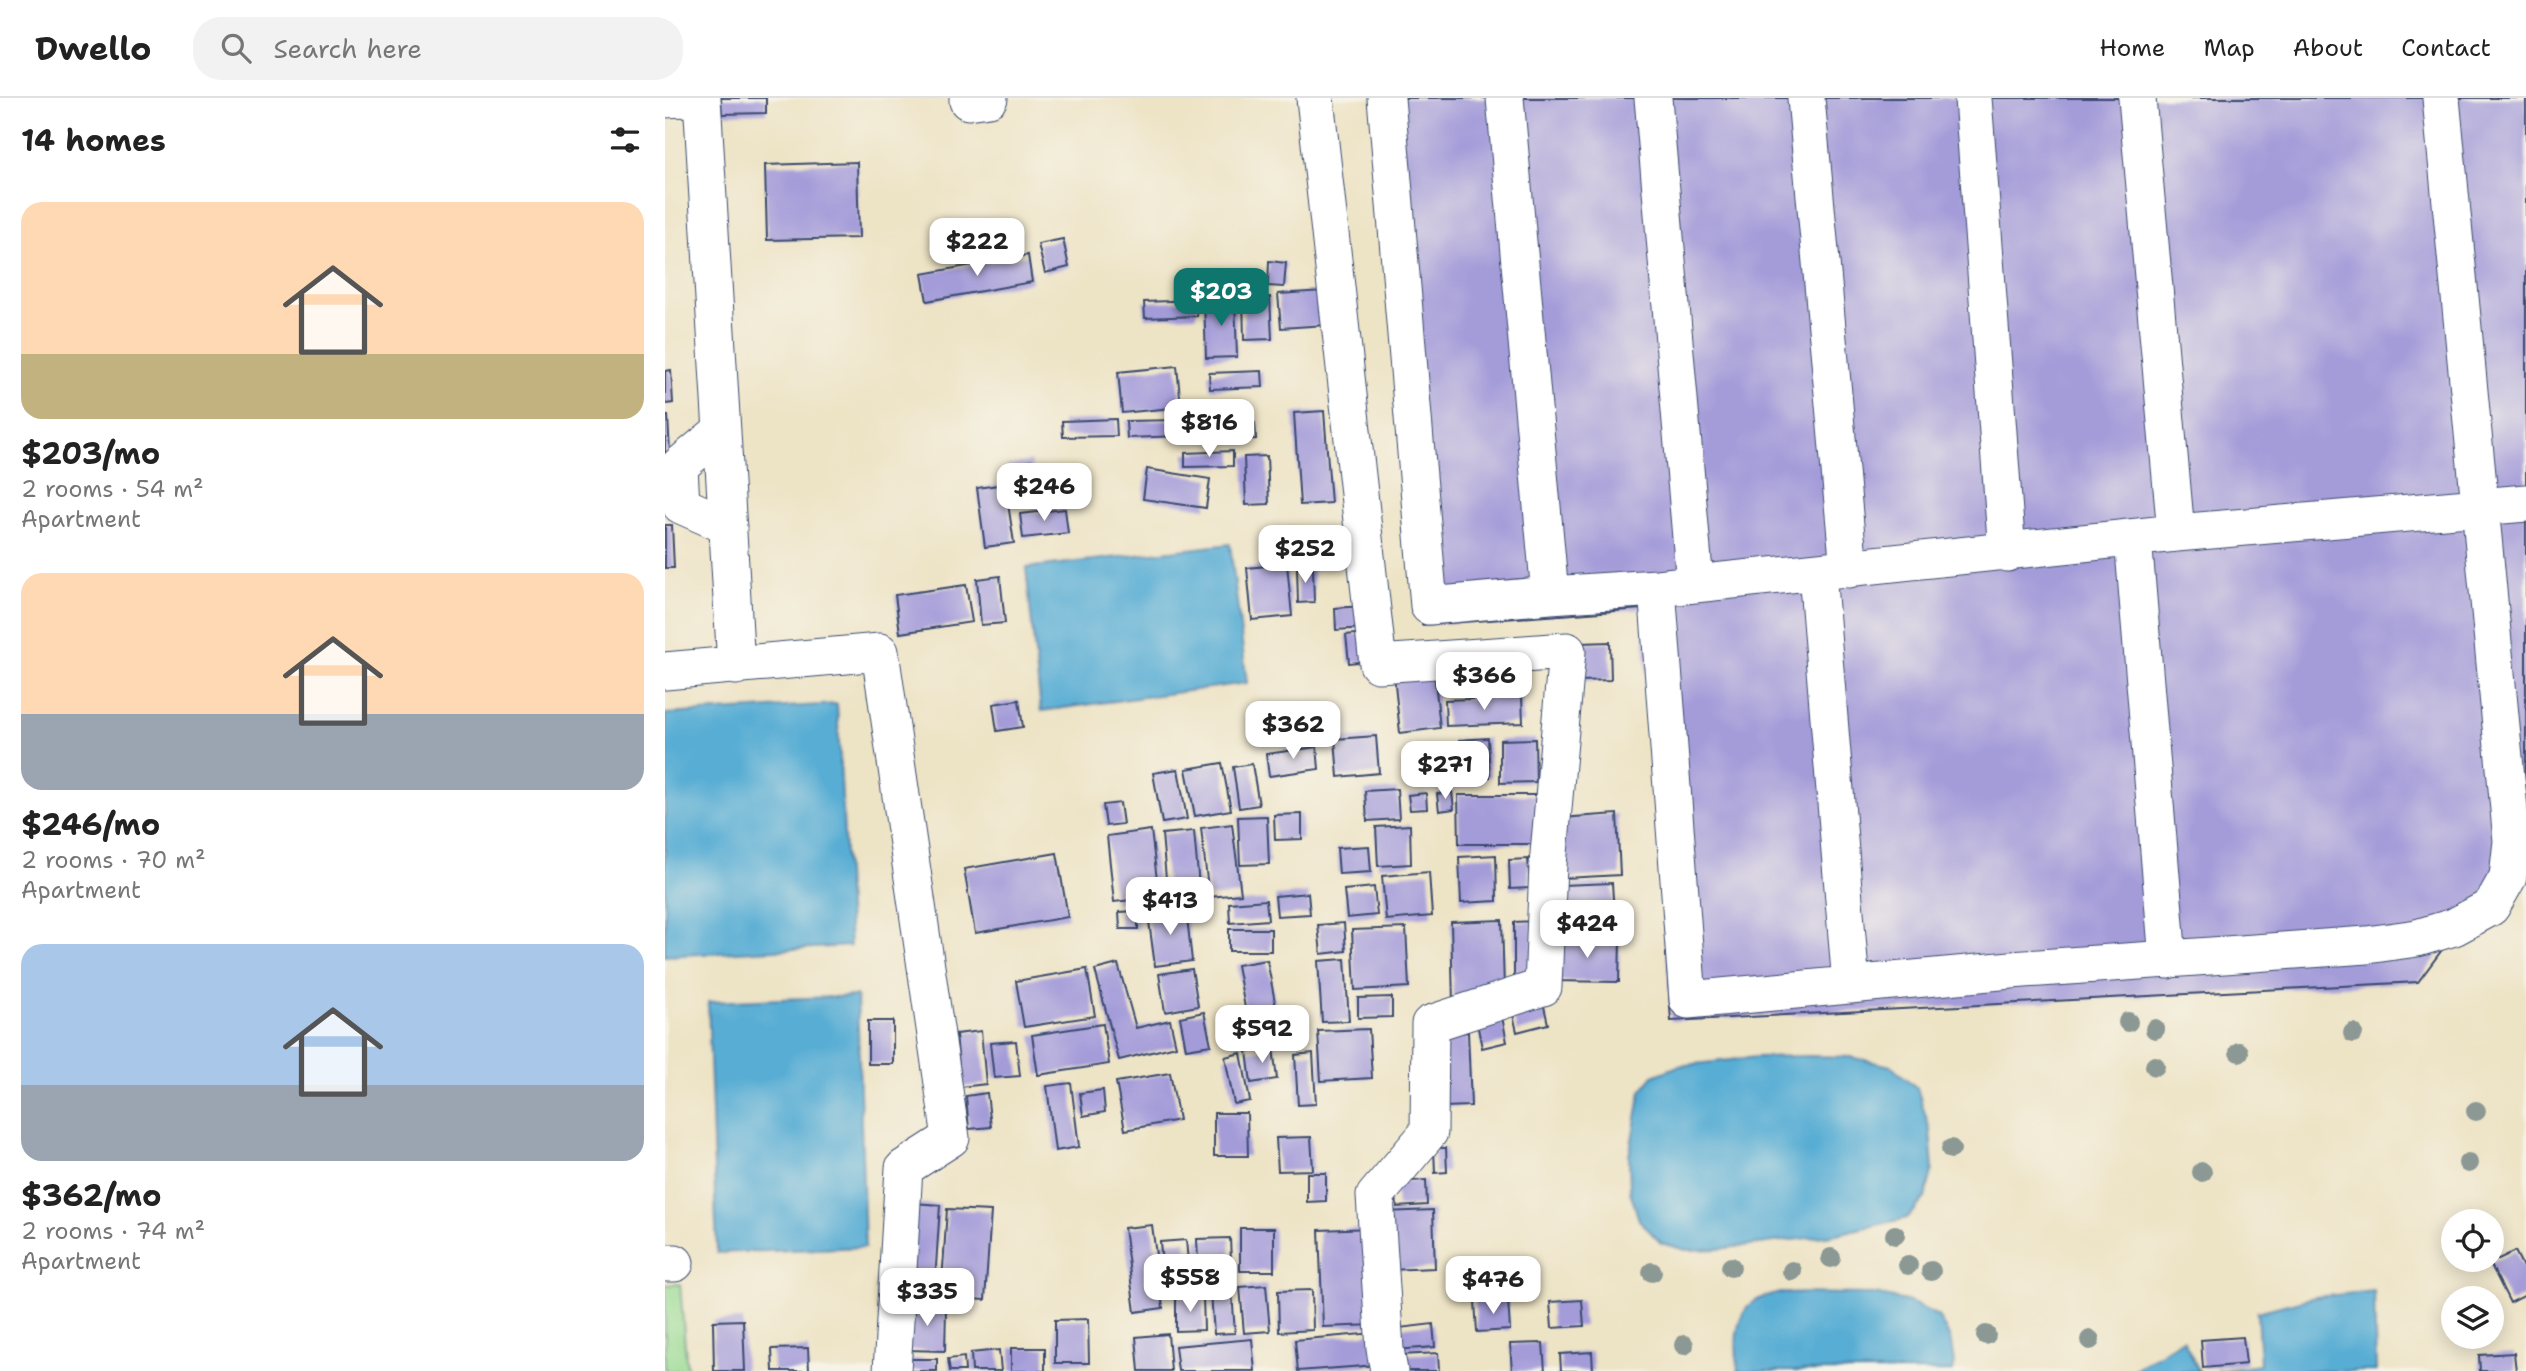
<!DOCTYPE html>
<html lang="en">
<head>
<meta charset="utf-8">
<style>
	:root { --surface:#fff; --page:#f2f2f2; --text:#222; --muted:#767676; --line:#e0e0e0; --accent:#0f766e }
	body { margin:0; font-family:"Shantell Sans",sans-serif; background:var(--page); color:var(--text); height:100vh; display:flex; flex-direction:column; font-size:26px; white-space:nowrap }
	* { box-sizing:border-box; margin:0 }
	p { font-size:23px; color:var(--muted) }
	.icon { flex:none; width:38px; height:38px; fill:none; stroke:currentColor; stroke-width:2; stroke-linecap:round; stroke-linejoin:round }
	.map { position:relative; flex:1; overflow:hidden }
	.drawer { display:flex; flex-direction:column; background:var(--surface); width:665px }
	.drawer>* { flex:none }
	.fabs { position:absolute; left:1776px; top:1111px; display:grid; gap:14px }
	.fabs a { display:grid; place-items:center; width:63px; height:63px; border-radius:50%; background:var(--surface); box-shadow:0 4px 18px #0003; font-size:35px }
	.price { position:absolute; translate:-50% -60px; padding:0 16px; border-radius:14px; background:#fff; color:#222; font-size:23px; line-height:46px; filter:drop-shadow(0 2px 4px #0008) }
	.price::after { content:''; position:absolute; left:50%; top:42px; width:21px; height:16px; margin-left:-10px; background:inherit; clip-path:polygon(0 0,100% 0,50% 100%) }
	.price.selected { background:var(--accent); color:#fff }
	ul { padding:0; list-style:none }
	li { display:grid; align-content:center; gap:14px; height:371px; padding:0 21px }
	li span { display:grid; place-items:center; height:217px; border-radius:21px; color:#555 }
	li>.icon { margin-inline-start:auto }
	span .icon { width:126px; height:126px; fill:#fffc; stroke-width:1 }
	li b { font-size:30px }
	h2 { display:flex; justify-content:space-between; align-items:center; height:84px; padding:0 21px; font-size:30px }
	header { display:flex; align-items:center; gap:42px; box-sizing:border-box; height:98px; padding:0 35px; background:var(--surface); border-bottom:2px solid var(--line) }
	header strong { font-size:33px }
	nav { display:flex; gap:38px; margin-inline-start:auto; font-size:24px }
	.search { width:490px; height:63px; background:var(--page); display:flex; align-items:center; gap:18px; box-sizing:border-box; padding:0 24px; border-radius:28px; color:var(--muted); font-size:26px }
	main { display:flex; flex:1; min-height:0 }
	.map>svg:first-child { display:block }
	.park { fill:#98da92; stroke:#5a8478; stroke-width:2 }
	.water { fill:#58add4; stroke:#3a6e99; stroke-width:2 }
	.building { fill:#a49cd9 }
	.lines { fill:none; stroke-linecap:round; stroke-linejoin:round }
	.minor-casing { stroke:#3a4a6d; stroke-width:39 }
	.minor { stroke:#fff; stroke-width:37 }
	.tree { fill:#8b9894 }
</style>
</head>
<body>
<header>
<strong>Dwello</strong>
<div class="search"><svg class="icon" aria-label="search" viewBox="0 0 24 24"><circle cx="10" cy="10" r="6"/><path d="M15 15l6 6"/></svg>Search here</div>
<nav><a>Home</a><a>Map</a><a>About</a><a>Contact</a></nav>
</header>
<main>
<section class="drawer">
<h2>14 homes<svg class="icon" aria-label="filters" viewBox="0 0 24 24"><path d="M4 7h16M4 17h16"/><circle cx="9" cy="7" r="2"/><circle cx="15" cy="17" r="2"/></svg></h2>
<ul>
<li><span style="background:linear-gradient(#ffd9b3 70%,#c2b280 0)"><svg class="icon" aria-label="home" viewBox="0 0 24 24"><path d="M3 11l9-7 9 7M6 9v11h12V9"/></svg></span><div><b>$203/mo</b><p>2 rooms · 54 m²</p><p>Apartment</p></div></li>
<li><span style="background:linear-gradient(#ffd9b3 65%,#9aa5b1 0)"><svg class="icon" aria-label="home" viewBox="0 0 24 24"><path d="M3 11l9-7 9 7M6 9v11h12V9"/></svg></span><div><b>$246/mo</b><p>2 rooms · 70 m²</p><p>Apartment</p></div></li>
<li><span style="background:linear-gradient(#a9c7e8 65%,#9aa5b1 0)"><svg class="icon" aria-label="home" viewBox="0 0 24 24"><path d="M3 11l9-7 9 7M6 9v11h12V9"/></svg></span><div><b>$362/mo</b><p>2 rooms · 74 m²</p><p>Apartment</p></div></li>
</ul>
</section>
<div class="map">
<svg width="1861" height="1273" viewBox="0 0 1861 1273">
	<rect width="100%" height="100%" fill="#f7f3e8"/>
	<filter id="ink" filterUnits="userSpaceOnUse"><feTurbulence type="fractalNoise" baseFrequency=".0143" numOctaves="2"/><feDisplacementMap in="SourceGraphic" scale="14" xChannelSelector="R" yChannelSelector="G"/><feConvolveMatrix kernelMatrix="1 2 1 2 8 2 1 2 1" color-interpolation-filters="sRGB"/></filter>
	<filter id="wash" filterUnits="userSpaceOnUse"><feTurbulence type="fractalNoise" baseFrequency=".00686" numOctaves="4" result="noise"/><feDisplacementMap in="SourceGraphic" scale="28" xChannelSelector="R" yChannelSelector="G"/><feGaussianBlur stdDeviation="1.57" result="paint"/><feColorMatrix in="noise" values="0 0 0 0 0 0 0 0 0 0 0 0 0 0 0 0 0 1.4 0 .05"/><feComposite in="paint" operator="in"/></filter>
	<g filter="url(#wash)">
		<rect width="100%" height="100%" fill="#ede3c5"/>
		<path class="park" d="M15 1186 22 1273H0V1187Z"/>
		<path class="water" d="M565 446 582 585 376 613 361 470Z
			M172 606 185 848 0 858V616Z
			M192 898 200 1149 52 1155 43 904Z
			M1143 958 1186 959 1226 968 1252 990 1265 1032 1268 1071 1260 1100 1242 1120 1167 1137 1053 1151 1021 1152 996 1145 974 1122 965 1093 964 1058 976 993 988 978 1013 968 1092 959Z
			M1709 1193 1711 1273H1552L1595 1267 1592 1214 1650 1199Z
			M1115 1195 1211 1196 1245 1204 1273 1218 1285 1240 1289 1264 1287 1273H1073C1071 1250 1067 1221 1088 1204 1095 1199 1107 1197 1115 1195Z
			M1518 1241 1534 1273H1467Z"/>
		<g id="blocks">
			<path class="building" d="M56 0H101V15L57 16Z
				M708 0H1861V739L1753 884 1006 923 977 511 757 527Z
				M192 64 194 140 102 142 100 67Z
				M398 141 404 169 380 175 373 146Z
				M363 157 367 184 262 203 257 176Z
				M604 163 621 165 619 189 603 188Z
				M659 193 661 227 616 230 613 196Z
				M605 199 607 241 579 242 578 200Z
				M570 200 572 259 541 260 539 201Z
				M532 202V218L480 220 479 204Z
				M512 268 516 309 457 315 453 274Z
				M6 272 8 305 0 306V273Z
				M597 273 598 289 545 291 544 275Z
				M659 313 666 405 635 407 629 315Z
				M0 318H3L5 356H0Z
				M451 321 452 338 398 339 397 323Z
				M514 322 515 338 462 340 461 323Z
				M590 325 591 341 537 343V327Z
				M568 353V368L520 369V355Z
				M602 358 604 406 581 407 579 359Z
				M366 363 374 402 351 408 342 368Z
				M482 371 545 381 541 410 478 401Z
				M340 386 349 445 320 449 312 390Z
				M400 411 403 435 358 440 355 416Z
				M0 427H7L9 470H0Z
				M622 466 627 518 587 522 582 470Z
				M632 470H648L649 504 633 505Z
				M335 478 340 525 316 527 312 481Z
				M301 487 307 524 235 535 230 497Z
				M698 508 699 530 671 532 670 510Z
				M700 535 703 563 684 565 681 537Z
				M945 544 946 582 915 583 914 545Z
				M850 572 851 591 780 593 779 574Z
				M769 573 775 630 735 635 729 576Z
				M857 599 858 625 781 628 780 602Z
				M354 602 358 629 332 633 328 606Z
				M711 638 714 675 673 679 670 641Z
				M823 640 825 679 796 681 794 642Z
				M870 641 871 684 835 685V642Z
				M652 649 654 671 604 678 601 656Z
				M557 665 566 712 530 718 521 671Z
				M587 666 594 707 574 710 568 669Z
				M513 671 522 721 497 725 488 675Z
				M732 691 734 721 702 723 700 693Z
				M787 694 789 711 774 713 772 696Z
				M761 695 762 711 745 712 743 697Z
				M793 697H877V746H794Z
				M455 705 458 726 441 728 438 707Z
				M637 716V741L610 742 609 717Z
				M952 716 955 777 900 780 896 720Z
				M602 718 604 766 575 767 573 719Z
				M567 726 576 796 544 799 536 730Z
				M745 727 746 766 713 768 711 729Z
				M486 732 494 799 449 804 442 738Z
				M529 733 535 800 503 803 497 736Z
				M704 748 706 774 674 776 672 750Z
				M392 755 403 819 310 835 299 771Z
				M831 757 832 803 796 805 794 759Z
				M863 761 865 790 845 791 844 762Z
				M764 774 767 818 721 822 717 778Z
				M947 785 950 832 899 834 897 787Z
				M709 789 712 817 682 820 679 792Z
				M643 795 645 816 612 818 610 798Z
				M601 802 603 822 565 825 564 805Z
				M521 811 527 863 490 868 483 816Z
				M473 813V831H455L454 814Z
				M837 822 839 891 788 906 786 824Z
				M868 823V885H849V824Z
				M679 825 681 853 656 856 653 827Z
				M741 830 744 889 690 892 687 832Z
				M564 831H606V853H564Z
				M889 840 955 841 954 884 888 883Z
				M680 861 684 923 657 924 653 863Z
				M602 862 614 925 584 931 572 867Z
				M453 866 471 930 505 922 511 948 454 962 430 872Z
				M422 871 430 918 359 929 351 883Z
				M527 871 533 908 500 914 494 876Z
				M727 899V919L693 920V900Z
				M878 904 883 926 852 934 847 912Z
				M539 914 546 947 521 951 515 919Z
				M837 919 842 944 817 950 812 925Z
				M203 923H228V966H203Z
				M438 926 444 966 373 977 367 937Z
				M704 931 707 980 656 983 653 933Z
				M316 933 321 986 296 989 291 936Z
				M803 934 806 1008 777 1009 774 935Z
				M351 943 355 978 329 980 325 945Z
				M608 950 612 981 586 985 582 953Z
				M576 955 585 1003 569 1006 560 959Z
				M648 955 651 1006 633 1007 630 957Z
				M505 975 514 1022 460 1032 451 984Z
				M406 985 414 1049 390 1053 382 988Z
				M438 992 440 1014 418 1018 415 995Z
				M322 995 326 1029 304 1031 301 998Z
				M549 1015H582L583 1058H549Z
				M646 1039 648 1072 613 1073 611 1040Z
				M769 1050H781L782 1074 770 1075Z
				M642 1075H661V1103L642 1104Z
				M761 1082 762 1107 732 1109 730 1084Z
				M248 1105 275 1107 269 1199 243 1197Z
				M282 1111 326 1113 320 1202 276 1199Z
				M768 1112 770 1170 723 1172 720 1114Z
				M487 1127 498 1210 470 1214 459 1130Z
				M575 1130H609V1173H575Z
				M707 1130 710 1227 658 1229 654 1132Z
				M565 1140 567 1185 534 1187 532 1141Z
				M521 1142 525 1186 499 1188 495 1144Z
				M1850 1153 1861 1175V1197L1845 1205 1825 1165Z
				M601 1187 605 1233 579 1235 575 1189Z
				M647 1192 648 1232 614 1234 613 1193Z
				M567 1194 570 1235 549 1236 546 1195Z
				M538 1198 539 1232 511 1233V1199Z
				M843 1201 845 1232 812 1234 810 1203Z
				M917 1202 919 1228 887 1230 885 1204Z
				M243 1208 281 1209 280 1253 242 1252Z
				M423 1221 424 1265H390V1222Z
				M78 1222 80 1273H49L48 1223Z
				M768 1226 770 1249 728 1252 725 1231Z
				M709 1235 712 1267 633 1273 630 1242Z
				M503 1236 506 1273H474L471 1239Z
				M1578 1239 1581 1266 1538 1270 1536 1242Z
				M587 1241 590 1273H513L510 1248Z
				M878 1245 880 1273H847L845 1246Z
				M143 1250 144 1273H108L107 1251Z
				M346 1250H380V1273H346Z
				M334 1252 336 1273H307L306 1255Z
				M927 1254 928 1273H896L895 1256Z
				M773 1255 774 1273H736L735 1257Z
				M1849 1255 1851 1273H1815L1814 1257Z
				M299 1259 300 1273H285L283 1261Z
				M238 1261H272V1273H238Z"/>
		</g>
	</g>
	<g filter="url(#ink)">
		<use href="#blocks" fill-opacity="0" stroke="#3a4a6d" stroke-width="2"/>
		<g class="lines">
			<defs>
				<path id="minor" d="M37 0 71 568
					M303 0V3L324 0
					M650 0 713 566 902 553 883 767 878 889 765 926 764 1034 710 1098 720 1251 724 1273
					M721 0 764 508 885 497 992 490 1511 435 1861 405
					M840 0 885 497
					M988 0 1030 486
					M1141 0 1184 471
					M1308 0 1342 455
					M1472 0 1511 435
					M0 1 21 0
					M57 332 14 368 16 407 63 428
					M1468 440 1503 862
					M1152 474 1186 887
					M992 490 1023 902 1346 872 1702 847 1752 840 1789 829 1826 809 1843 779 1847 743 1776 0
					M0 573 215 554 286 1040 239 1070 227 1273
					M0 1165H10"/>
			</defs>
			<use href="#minor" class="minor-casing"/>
			<use href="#minor" class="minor"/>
		</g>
		<g class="tree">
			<circle cx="1463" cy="924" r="10"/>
			<circle cx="1490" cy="931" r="10"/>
			<circle cx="1688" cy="935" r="10"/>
			<circle cx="1574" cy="954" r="10"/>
			<circle cx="1490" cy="968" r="10"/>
			<circle cx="1811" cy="1013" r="10"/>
			<circle cx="1286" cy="1051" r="10"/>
			<circle cx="1803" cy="1065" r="10"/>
			<circle cx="1537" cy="1074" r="10"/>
			<circle cx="1230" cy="1137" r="10"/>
			<circle cx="1166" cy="1160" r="10"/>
			<circle cx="1243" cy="1167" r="10"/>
			<circle cx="1066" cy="1169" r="10"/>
			<circle cx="1127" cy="1173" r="10"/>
			<circle cx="1266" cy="1173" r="10"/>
			<circle cx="987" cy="1174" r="10"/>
			<circle cx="1321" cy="1237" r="10"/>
			<circle cx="1425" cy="1242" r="10"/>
			<circle cx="1019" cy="1247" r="10"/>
		</g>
	</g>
</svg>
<div class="fabs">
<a><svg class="icon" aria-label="locate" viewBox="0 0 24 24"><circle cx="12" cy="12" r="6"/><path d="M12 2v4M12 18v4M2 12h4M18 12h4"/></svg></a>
<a><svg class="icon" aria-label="layers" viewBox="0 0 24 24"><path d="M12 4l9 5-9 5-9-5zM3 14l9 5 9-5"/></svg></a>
</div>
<b class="price" style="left:312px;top:180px">$222</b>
<b class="price selected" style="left:556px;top:230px">$203</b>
<b class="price" style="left:544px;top:361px">$816</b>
<b class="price" style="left:379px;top:425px">$246</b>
<b class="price" style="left:640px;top:487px">$252</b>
<b class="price" style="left:819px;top:614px">$366</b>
<b class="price" style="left:628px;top:663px">$362</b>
<b class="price" style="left:780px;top:703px">$271</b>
<b class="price" style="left:505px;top:839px">$413</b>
<b class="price" style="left:922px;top:862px">$424</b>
<b class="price" style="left:597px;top:967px">$592</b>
<b class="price" style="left:525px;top:1216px">$558</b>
<b class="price" style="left:828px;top:1218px">$476</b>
<b class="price" style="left:262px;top:1230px">$335</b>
</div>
</main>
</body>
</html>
